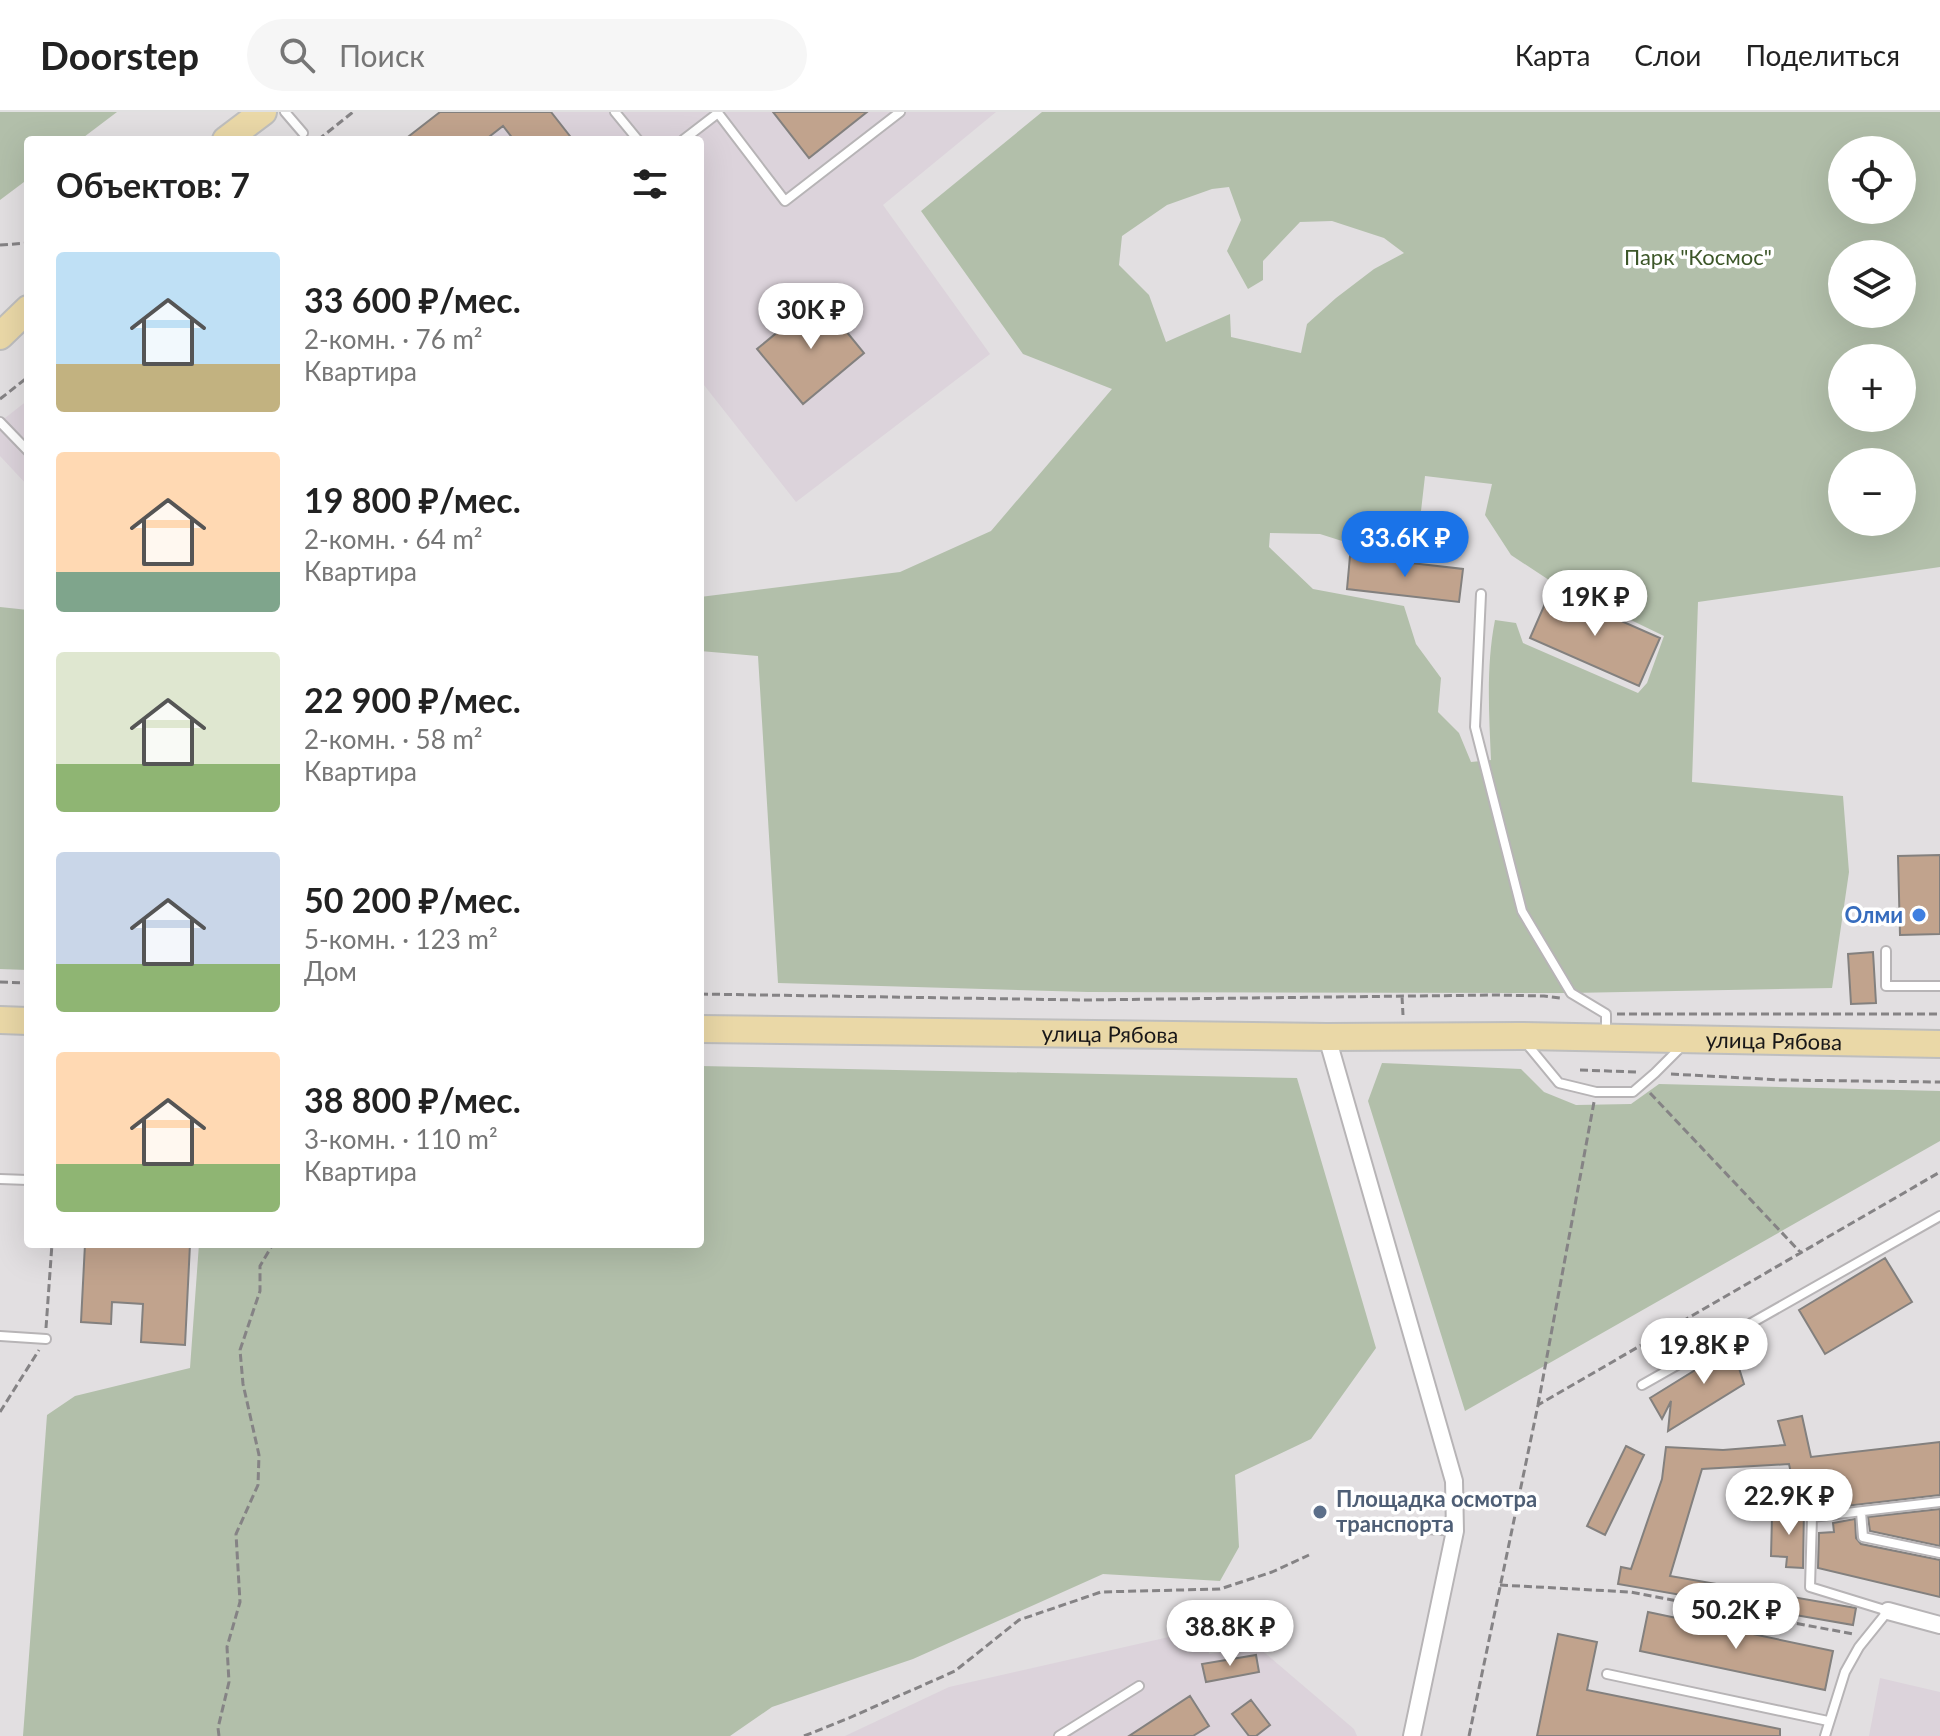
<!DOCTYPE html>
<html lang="ru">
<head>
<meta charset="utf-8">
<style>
	:root { --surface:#fff; --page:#f6f6f6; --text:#222; --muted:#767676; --line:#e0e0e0; --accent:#1a73e8 }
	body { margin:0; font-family:Lato,sans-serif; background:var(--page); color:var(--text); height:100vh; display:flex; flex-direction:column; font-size:30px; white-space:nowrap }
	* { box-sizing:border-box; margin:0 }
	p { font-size:26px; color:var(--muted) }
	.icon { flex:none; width:44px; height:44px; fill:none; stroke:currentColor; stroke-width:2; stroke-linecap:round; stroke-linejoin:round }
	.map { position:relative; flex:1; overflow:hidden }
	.side { position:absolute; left:24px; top:24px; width:680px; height:1112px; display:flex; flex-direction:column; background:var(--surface); border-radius:8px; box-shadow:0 8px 32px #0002 }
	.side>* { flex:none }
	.tools { position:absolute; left:1828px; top:24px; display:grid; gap:16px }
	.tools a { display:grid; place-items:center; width:88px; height:88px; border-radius:50%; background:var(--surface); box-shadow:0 8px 32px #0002; font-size:40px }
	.price { position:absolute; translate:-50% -68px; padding:0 18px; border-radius:28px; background:#fff; color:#222; font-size:26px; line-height:52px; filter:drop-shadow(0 2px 4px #0008) }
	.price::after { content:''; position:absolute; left:50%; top:48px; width:24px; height:18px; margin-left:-12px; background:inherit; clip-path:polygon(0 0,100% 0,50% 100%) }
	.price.on { background:var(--accent); color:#fff }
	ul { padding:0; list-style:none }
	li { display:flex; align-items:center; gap:24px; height:200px; padding:0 32px }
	li span { display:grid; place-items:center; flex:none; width:224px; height:160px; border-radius:8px; color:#555 }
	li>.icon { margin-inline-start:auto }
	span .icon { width:96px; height:96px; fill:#fffc; stroke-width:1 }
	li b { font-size:34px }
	h2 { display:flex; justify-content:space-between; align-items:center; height:96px; padding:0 32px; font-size:34px }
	header { display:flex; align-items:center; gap:48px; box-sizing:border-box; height:112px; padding:0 40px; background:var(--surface); border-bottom:2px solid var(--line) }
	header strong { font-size:38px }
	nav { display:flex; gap:44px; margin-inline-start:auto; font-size:28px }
	.search { width:560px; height:72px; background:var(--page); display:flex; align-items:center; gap:20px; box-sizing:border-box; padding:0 28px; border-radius:44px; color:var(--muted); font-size:30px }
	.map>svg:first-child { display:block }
	.built { fill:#dcd3db }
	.green { fill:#b2bfaa; fill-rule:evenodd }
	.building { fill:#c1a38d; stroke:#83807e; stroke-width:2 }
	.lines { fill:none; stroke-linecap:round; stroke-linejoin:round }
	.lane-casing { stroke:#b7b4b6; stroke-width:12 }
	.street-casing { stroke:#b7b4b6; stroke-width:20 }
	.primary-casing { stroke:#bebebe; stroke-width:30 }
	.path { stroke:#858385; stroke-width:3; stroke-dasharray:8 4; stroke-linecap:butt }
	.lane { stroke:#fff; stroke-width:8 }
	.street { stroke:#fff; stroke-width:16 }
	.primary { stroke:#ead8a7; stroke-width:26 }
	.shop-dot { fill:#3f7fe0; stroke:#fff; stroke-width:3 }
	.service-dot { fill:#5c6f8a; stroke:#fff; stroke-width:3 }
	.labels { text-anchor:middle; stroke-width:7; stroke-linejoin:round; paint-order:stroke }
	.park-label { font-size:22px; fill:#3d5729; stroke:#fff }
	.shop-label { font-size:22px; font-weight:bold; fill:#366cbe; stroke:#fff; text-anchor:end }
	.street-label { font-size:22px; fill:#181718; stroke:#fff }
	.service-label { font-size:22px; font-weight:bold; fill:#4e5e75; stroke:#fff; text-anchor:start }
</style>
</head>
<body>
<header>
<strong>Doorstep</strong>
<div class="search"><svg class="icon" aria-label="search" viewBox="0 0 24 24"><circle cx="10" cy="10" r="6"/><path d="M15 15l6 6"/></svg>Поиск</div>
<nav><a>Карта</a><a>Слои</a><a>Поделиться</a></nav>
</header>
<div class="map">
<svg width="1940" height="1624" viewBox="0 0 1940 1624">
	<rect width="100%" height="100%" fill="#e2dfe1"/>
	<path class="built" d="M440 0H996L883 93 990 242 796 390 700 268V28H404Z
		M28 288V374L0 344V310Z
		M1204 1517 1209 1542 1258 1535 1354 1617 1357 1624H845L949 1575Z
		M1880 1566 1940 1580V1624H1869Z"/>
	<path class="green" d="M0 0H117L80 28H28V67L0 88Z
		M1042 0H1940V455L1698 490 1692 670 1843 684 1849 760 1832 876 1571 881 1088 880 778 871 758 544 700 539V485L900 460 991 419 1112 277 1023 242 921 99ZM1842 38H1902V98H1842ZM1229 75 1241 108 1227 139 1248 177 1263 168V149L1300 110 1332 109 1384 126 1404 141 1374 157 1336 186 1307 212 1301 241 1231 225 1230 202 1166 230 1149 183 1119 153 1122 124 1167 93 1212 77ZM1842 142H1902V202H1842ZM1842 246H1902V306H1842ZM1842 350H1902V410H1842ZM1425 364 1492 372 1485 403 1511 443 1552 470 1664 524 1647 571 1638 581 1523 531 1516 511 1495 508C1486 554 1489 601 1491 648L1471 650 1459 621 1438 600 1441 566 1416 532 1404 494 1313 477 1269 435 1270 421 1320 422 1361 435 1400 440 1421 399Z
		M0 495 28 498V858L0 857Z
		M1382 951 1521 957 1544 980 1576 993 1631 992 1659 972 1940 979V1029L1465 1299 1368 989Z
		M700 954 1297 966 1376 1236 1311 1327 1235 1363 1239 1435 1220 1469 1103 1462 913 1547 772 1595 730 1624H23L47 1303 75 1284 190 1256 199 1132H700Z"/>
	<path class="building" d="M440 0H551L573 28H514L503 14 485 28H404Z
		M773 0H867L809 46Z
		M819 186 864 241 803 292 757 237Z
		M1350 444 1463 457 1459 490 1347 477Z
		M1551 478 1660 526 1639 574 1530 526Z
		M1940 743V822L1900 823 1898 744Z
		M1873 840 1876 891 1851 892 1848 842Z
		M85 1132H190L185 1233 141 1230 143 1192 112 1190 111 1212 81 1210Z
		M1885 1146 1912 1190 1825 1242 1799 1198Z
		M1744 1228 1755 1246 1739 1256 1744 1272 1668 1319 1671 1289 1662 1307 1650 1286Z
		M1802 1304 1811 1345 1940 1330V1383L1837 1395 1833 1362 1792 1366 1789 1352 1702 1357 1670 1464 1856 1496 1853 1513 1618 1472 1621 1455 1631 1457 1662 1367 1666 1335 1723 1338 1785 1333 1778 1309Z
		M1626 1334 1644 1343 1605 1423 1587 1414Z
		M1789 1395H1804L1803 1456 1786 1455 1787 1445 1771 1444 1772 1405H1788Z
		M1940 1397V1434L1870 1419 1868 1405Z
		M1855 1407 1856 1426 1861 1432 1940 1448V1485L1818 1456 1819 1421 1834 1420 1833 1411Z
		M1648 1500 1833 1539 1825 1578 1640 1539Z
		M1558 1522 1597 1530 1587 1578 1780 1617V1624H1537Z
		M1256 1543 1259 1560 1206 1570 1202 1552Z
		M1190 1584 1209 1614 1193 1624H1129Z
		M1251 1588 1270 1613 1256 1624H1249L1232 1602Z"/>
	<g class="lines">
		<defs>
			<path id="lane" d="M285 0 303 21
				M615 0 638 28
				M683 28 718 1 785 89 900 0
				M0 310 28 339
				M1481 482 1475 615 1522 799 1571 881 1606 902V922
				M1886 839V874H1940
				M1526 931 1559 971 1596 980H1633L1655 961 1683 933
				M0 1067 28 1068
				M0 1224 46 1227
				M1642 1273 1940 1104
				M1861 1400 1863 1425 1940 1441
				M1384 1414 1455 1419
				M1607 1562 1828 1609
				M1059 1624 1139 1574
				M1825 1624 1845 1560 1859 1535 1888 1499 1810 1475 1812 1405 1940 1390"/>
			<path id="street" d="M1327 925 1454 1369 1455 1419 1412 1624
				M1888 1499 1940 1513"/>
			<g id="primary">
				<path d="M226 28 263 0"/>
				<path d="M0 224 28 197"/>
				<path d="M0 908 28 909"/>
				<path id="s1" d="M700 917 1327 925 1521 924 1940 932"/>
			</g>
		</defs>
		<use href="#lane" class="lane-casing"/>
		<use href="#street" class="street-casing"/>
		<use href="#primary" class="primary-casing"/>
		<path class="path" d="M318 28 353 0
			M0 133 28 131
			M0 287 28 265
			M0 870 28 871
			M700 882 1083 888 1497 883 1544 884 1560 886
			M1402 884 1403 903
			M1617 902H1940
			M1580 958 1636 960
			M1671 962 1781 968 1940 970
			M1650 981 1801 1141
			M46 1216 52 1132
			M1538 1293 1594 990
			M0 1300 39 1238
			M1500 1473 1630 1480 1853 1522
			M219 1624 218 1616 229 1570 227 1535 240 1490 236 1422 258 1373 259 1343 243 1272 240 1238 260 1179V1154L273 1132
			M804 1624 849 1606 955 1559 1019 1508 1101 1480 1220 1477 1272 1460 1309 1443
			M1469 1624 1538 1293 1940 1060"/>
		<use href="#lane" class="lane"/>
		<use href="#street" class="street"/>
		<use href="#primary" class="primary"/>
	</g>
	<circle class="shop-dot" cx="1919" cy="803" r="8"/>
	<circle class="service-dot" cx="1320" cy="1400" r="8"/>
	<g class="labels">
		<g class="park-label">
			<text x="1698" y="153">Парк "Космос"</text>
		</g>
		<g class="shop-label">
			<text x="1903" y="811">Олми</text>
		</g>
		<g class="street-label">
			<text dy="8" stroke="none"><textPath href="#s1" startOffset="410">улица Рябова</textPath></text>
			<text dy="8" stroke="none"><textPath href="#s1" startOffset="1074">улица Рябова</textPath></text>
		</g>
		<g class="service-label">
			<text x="1336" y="1395">Площадка осмотра<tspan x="1336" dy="25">транспорта</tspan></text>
		</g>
	</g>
</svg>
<div class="tools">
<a><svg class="icon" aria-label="locate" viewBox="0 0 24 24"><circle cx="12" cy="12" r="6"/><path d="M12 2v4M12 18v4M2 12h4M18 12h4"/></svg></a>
<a><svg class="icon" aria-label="layers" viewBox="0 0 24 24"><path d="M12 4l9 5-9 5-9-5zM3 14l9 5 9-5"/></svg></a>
<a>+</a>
<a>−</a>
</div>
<b class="price" style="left:811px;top:239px">30K ₽</b>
<b class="price on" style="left:1405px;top:467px">33.6K ₽</b>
<b class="price" style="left:1595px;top:526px">19K ₽</b>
<b class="price" style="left:1704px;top:1274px">19.8K ₽</b>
<b class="price" style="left:1789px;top:1425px">22.9K ₽</b>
<b class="price" style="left:1736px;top:1539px">50.2K ₽</b>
<b class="price" style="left:1230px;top:1556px">38.8K ₽</b>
<section class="side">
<h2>Объектов: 7<svg class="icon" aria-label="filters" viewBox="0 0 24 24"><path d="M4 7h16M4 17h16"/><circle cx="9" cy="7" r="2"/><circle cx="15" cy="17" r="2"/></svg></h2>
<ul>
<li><span style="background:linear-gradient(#bfe0f5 70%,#c2b280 0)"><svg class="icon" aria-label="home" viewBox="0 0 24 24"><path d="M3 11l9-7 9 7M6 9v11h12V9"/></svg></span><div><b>33 600 ₽/мес.</b><p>2-комн. · 76 m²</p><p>Квартира</p></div></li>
<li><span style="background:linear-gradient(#ffd9b3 75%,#7fa58c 0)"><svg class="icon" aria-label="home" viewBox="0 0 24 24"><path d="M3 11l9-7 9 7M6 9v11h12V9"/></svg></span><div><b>19 800 ₽/мес.</b><p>2-комн. · 64 m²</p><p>Квартира</p></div></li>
<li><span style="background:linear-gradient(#dfe7d0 70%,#8fb573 0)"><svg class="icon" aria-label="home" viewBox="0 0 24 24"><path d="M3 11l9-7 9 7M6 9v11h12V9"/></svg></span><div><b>22 900 ₽/мес.</b><p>2-комн. · 58 m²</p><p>Квартира</p></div></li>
<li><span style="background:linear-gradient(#c9d6e8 70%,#8fb573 0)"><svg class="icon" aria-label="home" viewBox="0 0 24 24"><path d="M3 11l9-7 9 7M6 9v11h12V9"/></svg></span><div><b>50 200 ₽/мес.</b><p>5-комн. · 123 m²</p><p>Дом</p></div></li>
<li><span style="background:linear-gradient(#ffd9b3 70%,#8fb573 0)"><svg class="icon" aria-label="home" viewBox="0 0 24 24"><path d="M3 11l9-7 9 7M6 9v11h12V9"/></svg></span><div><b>38 800 ₽/мес.</b><p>3-комн. · 110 m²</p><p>Квартира</p></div></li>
</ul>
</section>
</div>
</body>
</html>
